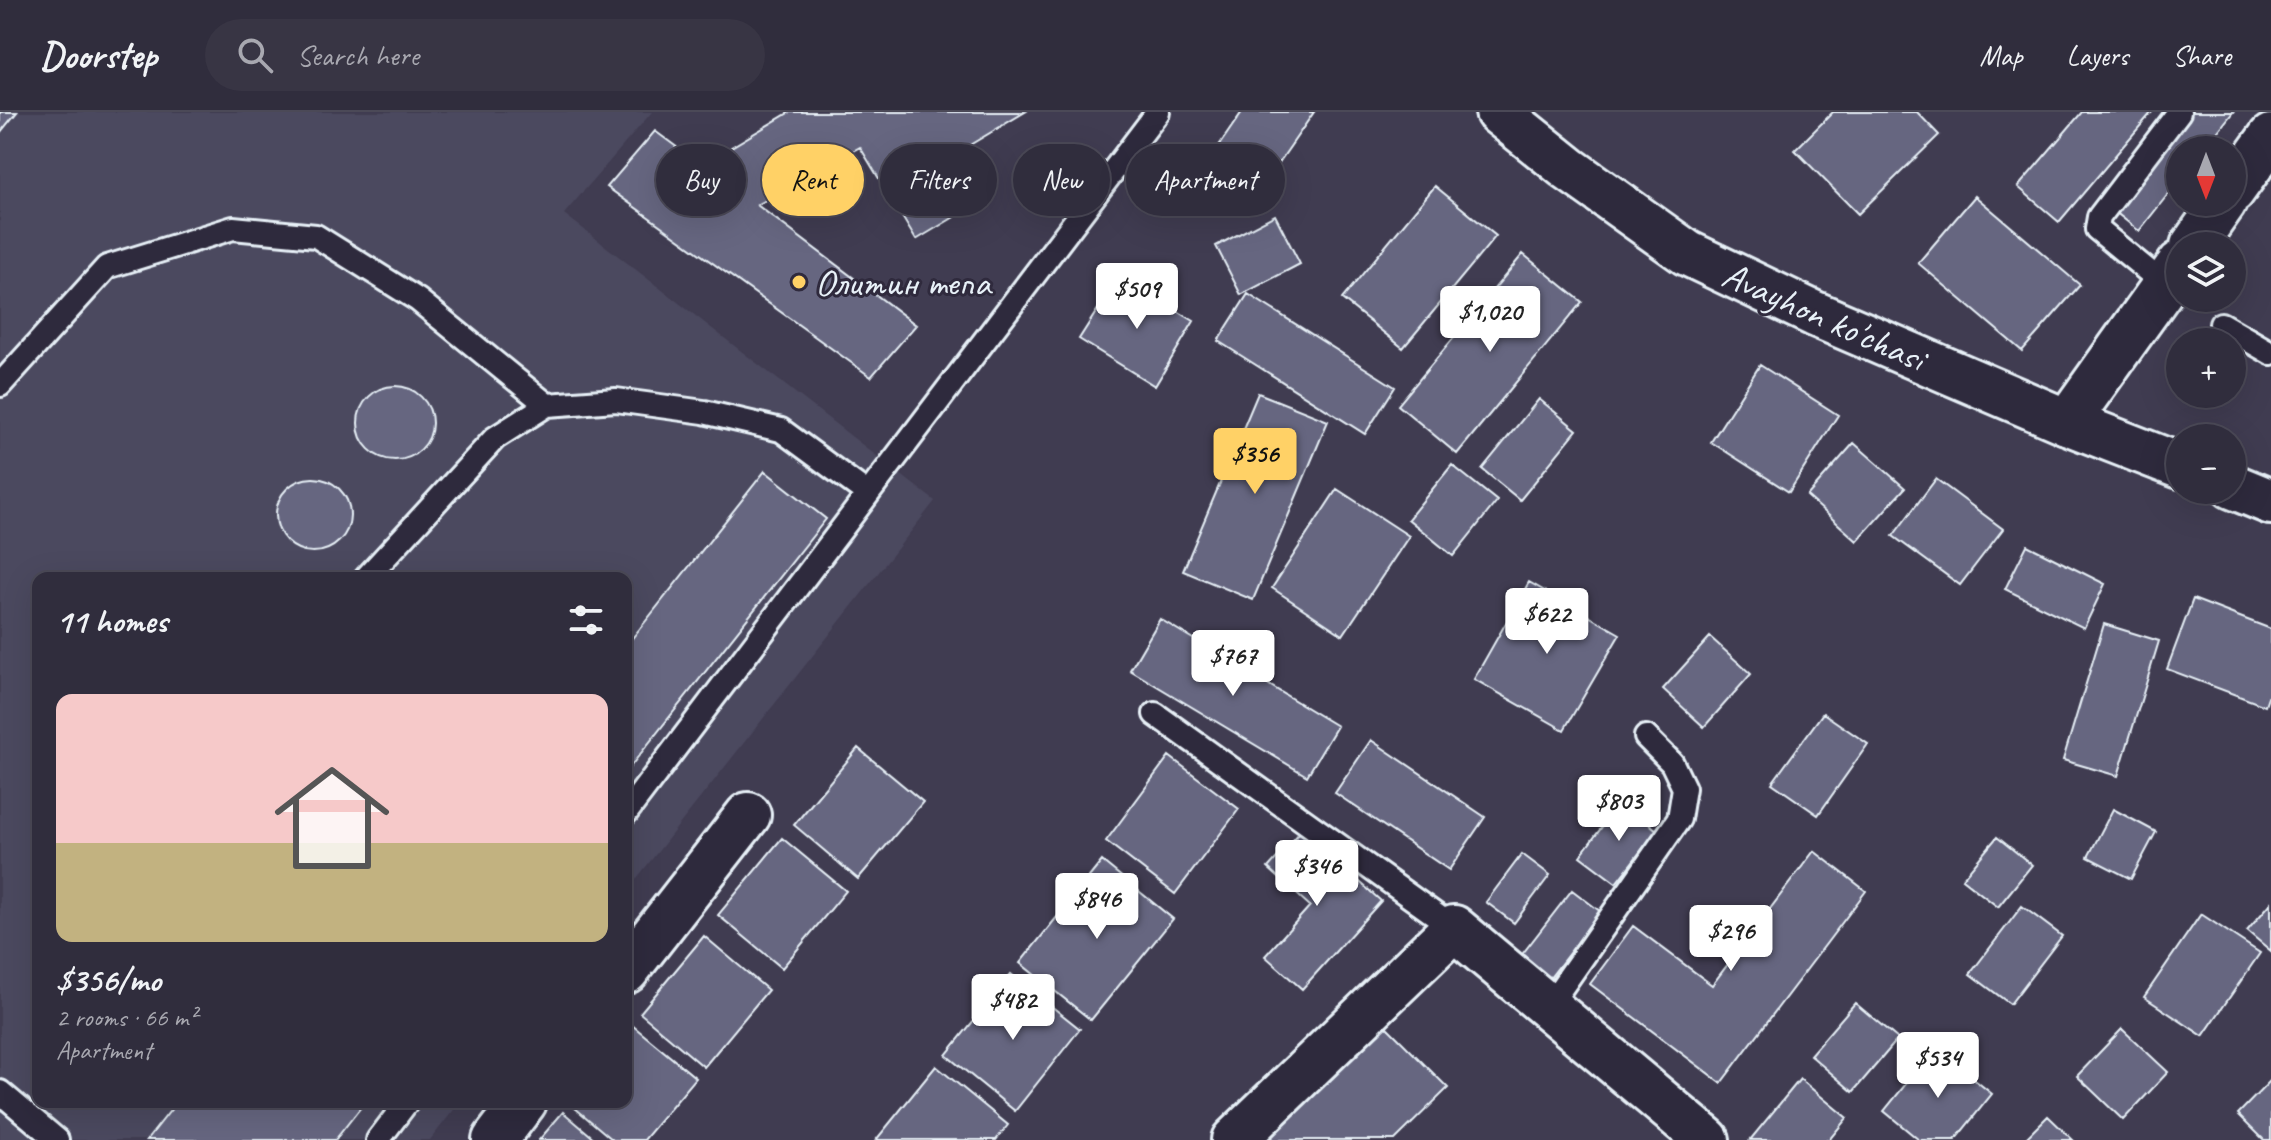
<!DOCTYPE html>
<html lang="en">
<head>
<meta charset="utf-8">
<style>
	:root { --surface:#302d3d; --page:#383544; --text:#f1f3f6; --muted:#a8a8b0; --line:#4b4957; --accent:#ffd166 }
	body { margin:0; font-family:Caveat,sans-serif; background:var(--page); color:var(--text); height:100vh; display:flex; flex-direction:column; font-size:30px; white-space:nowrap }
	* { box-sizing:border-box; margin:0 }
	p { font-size:26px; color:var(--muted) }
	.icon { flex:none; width:44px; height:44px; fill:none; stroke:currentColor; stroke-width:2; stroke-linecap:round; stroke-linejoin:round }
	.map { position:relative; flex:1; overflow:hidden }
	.details { position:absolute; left:32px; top:460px; width:600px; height:536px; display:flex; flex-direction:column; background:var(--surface); border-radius:16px; box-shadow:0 8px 32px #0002,0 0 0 2px var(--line) }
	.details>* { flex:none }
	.top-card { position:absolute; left:656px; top:32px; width:760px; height:72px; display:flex; gap:16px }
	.needle { width:52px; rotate:180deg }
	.fabs { position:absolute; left:2166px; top:24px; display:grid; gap:16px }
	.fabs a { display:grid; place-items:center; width:80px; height:80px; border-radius:50%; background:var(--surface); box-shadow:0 8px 32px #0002,0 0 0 2px var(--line); font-size:40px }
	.price { position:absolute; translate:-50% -68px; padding:0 18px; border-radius:8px; background:#fff; color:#222; font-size:26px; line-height:52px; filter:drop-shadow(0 2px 4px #0008) }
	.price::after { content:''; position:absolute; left:50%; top:48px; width:24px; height:18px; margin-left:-12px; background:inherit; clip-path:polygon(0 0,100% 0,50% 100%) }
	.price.active { background:var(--accent); color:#111 }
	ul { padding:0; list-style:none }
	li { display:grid; align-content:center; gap:16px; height:424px; padding:0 24px }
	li+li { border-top:2px solid var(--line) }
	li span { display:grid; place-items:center; height:248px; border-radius:16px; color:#555 }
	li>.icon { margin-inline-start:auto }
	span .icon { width:144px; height:144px; fill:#fffc; stroke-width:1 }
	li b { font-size:34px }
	h2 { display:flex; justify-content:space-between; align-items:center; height:96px; padding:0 24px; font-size:34px }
	.pill { padding:0 28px; border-radius:36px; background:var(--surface); box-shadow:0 8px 32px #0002,0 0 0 2px var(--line); font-size:28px; line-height:72px }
	.pill.active { background:var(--accent); color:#111 }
	header { display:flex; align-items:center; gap:48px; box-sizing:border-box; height:112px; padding:0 40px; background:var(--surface); border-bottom:2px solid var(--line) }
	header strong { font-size:38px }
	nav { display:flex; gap:44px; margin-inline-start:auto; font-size:28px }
	.search { width:560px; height:72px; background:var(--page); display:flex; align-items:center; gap:20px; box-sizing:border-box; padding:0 28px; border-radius:44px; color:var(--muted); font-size:30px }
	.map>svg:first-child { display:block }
	.built { fill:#4b495f }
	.building { fill:#666680; stroke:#e8f1f8; stroke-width:2 }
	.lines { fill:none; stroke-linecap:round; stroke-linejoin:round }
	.service-casing { stroke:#e8f1f8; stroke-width:28 }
	.minor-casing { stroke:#e8f1f8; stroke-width:50 }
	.tertiary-casing { stroke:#e8f1f8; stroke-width:50 }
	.service { stroke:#2f2a3d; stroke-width:22 }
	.minor { stroke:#2f2a3d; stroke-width:44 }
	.tertiary { stroke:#2f2a3d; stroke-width:44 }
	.poi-dot { fill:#ffd166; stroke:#2f2a3d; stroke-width:3 }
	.labels { text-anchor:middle; stroke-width:6; stroke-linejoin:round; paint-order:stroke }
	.poi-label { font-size:38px; fill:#e8f1f8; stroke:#2f2a3d; text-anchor:start }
	.street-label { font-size:38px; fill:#e8f1f8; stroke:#2f2a3d }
</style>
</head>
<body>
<header>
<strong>Doorstep</strong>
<div class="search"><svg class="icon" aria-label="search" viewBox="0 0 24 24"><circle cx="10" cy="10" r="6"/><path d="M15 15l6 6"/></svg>Search here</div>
<nav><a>Map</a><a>Layers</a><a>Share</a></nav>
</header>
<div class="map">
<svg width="2271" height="1028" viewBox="0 0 2271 1028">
	<rect width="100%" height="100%" fill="#403c51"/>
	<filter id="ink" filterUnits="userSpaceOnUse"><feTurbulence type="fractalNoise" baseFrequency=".0125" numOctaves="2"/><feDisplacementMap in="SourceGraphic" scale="16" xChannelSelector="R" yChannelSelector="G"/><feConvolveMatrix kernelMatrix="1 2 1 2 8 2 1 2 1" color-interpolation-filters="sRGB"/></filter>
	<g filter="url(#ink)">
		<path class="built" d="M0 0H652L564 102 935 389 626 780V466H38V990H460L430 1028H0Z"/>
		<path class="building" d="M0 0H17L0 21Z
			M790 0H1025L953 43 981 89 916 128 860 35 757 93 916 213 871 265 607 75 655 19 701 53Z
			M1242 0H1314L1254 87 1205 54Z
			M1833 0H1917L1939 23 1858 102 1795 38Z
			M2082 0H2152L2059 110 2018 75Z
			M2191 0H2233L2203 38H2180V67L2139 119 2114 99Z
			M1435 74 1496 124 1403 236 1342 187Z
			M1975 84 2080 173 2022 239 1918 151Z
			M1275 103 1300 152 1241 183 1216 134Z
			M1523 142 1582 190 1457 342 1398 293Z
			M1119 164 1194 209 1155 274 1079 227Z
			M1248 182 1395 275 1365 322 1218 229Z
			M1760 253 1838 303 1789 380 1711 330Z
			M358 311a37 37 0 1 1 74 0a37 37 0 1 1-74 0Z
			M1258 281 1328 309 1253 488 1183 459Z
			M1539 287 1577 318 1520 388 1482 357Z
			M1854 331 1905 376 1857 429 1807 384Z
			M1452 353 1497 389 1453 444 1408 407Z
			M765 359 826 407 626 660V534Z
			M276 403a37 37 0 1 1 74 0a37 37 0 1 1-74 0Z
			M1936 367 2003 417 1960 473 1893 424Z
			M1337 377 1409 424 1343 523 1272 476Z
			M2027 433 2105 472 2084 516 2005 477Z
			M1529 470 1620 522 1564 618 1474 567Z
			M2193 487 2271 517V577L2265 594 2167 557Z
			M1160 507 1337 614 1307 664 1130 558Z
			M2104 512 2159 529 2118 664 2063 648Z
			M1710 525 1751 562 1704 615 1663 577Z
			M1823 601 1868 632 1818 703 1772 671Z
			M1371 628 1485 705 1449 758 1335 681Z
			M858 636 923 690 858 767 794 713Z
			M1169 644 1239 697 1175 782 1106 729Z
			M1621 690 1657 718 1616 771 1580 744Z
			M2113 697 2156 720 2131 767 2088 745Z
			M1302 718 1381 789 1302 877 1265 844 1310 794 1268 756Z
			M1997 725 2032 753 1998 795 1962 767Z
			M782 726 846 779 782 856 718 803Z
			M1814 739 1866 779 1721 971 1590 872 1633 814 1712 873Z
			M1522 742 1550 763 1514 811 1486 790Z
			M1102 749 1173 807 1091 908 1020 851Z
			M1572 778 1601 800 1549 867 1520 845Z
			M2271 791V839L2247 819Z
			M2022 794 2062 824 2010 892 1970 862Z
			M2201 802 2260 841 2203 924 2144 885Z
			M704 824 768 878 704 955 640 901Z
			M1011 862 1080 917 1015 999 946 943Z
			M1855 891 1898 927 1853 980 1810 943Z
			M1377 905 1448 976 1395 1028H1252Z
			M632 913 696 966 644 1028H613L568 990H626V920Z
			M2122 917 2168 960 2123 1008 2077 964Z
			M1935 936 1992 982 1955 1028H1919L1884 999Z
			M936 954 1008 1013 996 1028H876Z
			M1800 967 1847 1006 1829 1028H1750Z
			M2271 968V1028H2264L2238 1002Z
			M177 990H365L335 1028H147Z
			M563 1000 596 1028H539Z
			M2048 1004 2073 1028H2024Z"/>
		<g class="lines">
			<defs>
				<path id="service" d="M2165 173 2097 117 2099 105 2179 0
					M2221 212 2271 241
					M0 273 107 155 233 116 316 124 418 188 547 293
					M366 466 495 326 547 293 616 288 704 300 781 318 868 382
					M1155 602 1454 816
					M626 701 1158 0
					M1548 895 1679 707 1684 676 1672 651 1646 625
					M0 980 57 1028
					M378 1028 407 990"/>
				<path id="minor" d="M1498 0 1569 57 1687 141 1815 202 2067 310 2180 354
					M2232 374 2271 390
					M626 859 748 703
					M495 1028 524 990
					M1234 1028 1454 816 1707 1028"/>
				<path id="tertiary" d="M2232 79 2271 25
					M2193 134 2224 90
					M2067 310 2180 152"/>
			</defs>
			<use href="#service" class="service-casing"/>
			<use href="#minor" class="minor-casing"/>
			<use href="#tertiary" class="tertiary-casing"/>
			<use href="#service" class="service"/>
			<use href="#minor" class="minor"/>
			<use href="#tertiary" class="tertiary"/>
		</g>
	</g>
	<circle class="poi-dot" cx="799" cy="170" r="8"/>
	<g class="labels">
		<g class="poi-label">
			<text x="815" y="183">Олитин тепа</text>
		</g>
		<g class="street-label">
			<text transform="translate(1824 204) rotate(24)" y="13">Avayhon ko'chasi</text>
		</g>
	</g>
</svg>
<div class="fabs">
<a><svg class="needle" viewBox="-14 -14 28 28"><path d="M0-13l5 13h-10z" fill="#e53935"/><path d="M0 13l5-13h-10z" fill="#a8a8b0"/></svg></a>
<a><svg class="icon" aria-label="layers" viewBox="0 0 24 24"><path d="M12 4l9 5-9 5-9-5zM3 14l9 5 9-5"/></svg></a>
<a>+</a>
<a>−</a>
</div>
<b class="price" style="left:1137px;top:219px">$509</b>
<b class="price" style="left:1490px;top:242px">$1,020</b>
<b class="price active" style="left:1255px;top:384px">$356</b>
<b class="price" style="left:1547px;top:544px">$622</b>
<b class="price" style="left:1233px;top:586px">$767</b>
<b class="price" style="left:1619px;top:731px">$803</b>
<b class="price" style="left:1317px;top:796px">$346</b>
<b class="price" style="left:1097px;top:829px">$846</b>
<b class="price" style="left:1731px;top:861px">$296</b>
<b class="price" style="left:1013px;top:930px">$482</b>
<b class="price" style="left:1938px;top:988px">$534</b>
<div class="top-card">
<a class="pill">Buy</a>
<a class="pill active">Rent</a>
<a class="pill">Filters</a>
<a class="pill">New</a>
<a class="pill">Apartment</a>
</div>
<section class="details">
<h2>11 homes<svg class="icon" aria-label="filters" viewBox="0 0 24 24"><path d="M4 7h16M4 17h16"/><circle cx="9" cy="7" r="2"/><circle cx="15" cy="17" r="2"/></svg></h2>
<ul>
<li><span style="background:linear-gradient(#f6c9c9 60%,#c2b280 0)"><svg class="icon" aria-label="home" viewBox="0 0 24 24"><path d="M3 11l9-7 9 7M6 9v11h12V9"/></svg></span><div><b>$356/mo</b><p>2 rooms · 66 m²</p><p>Apartment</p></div></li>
</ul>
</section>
</div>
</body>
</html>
